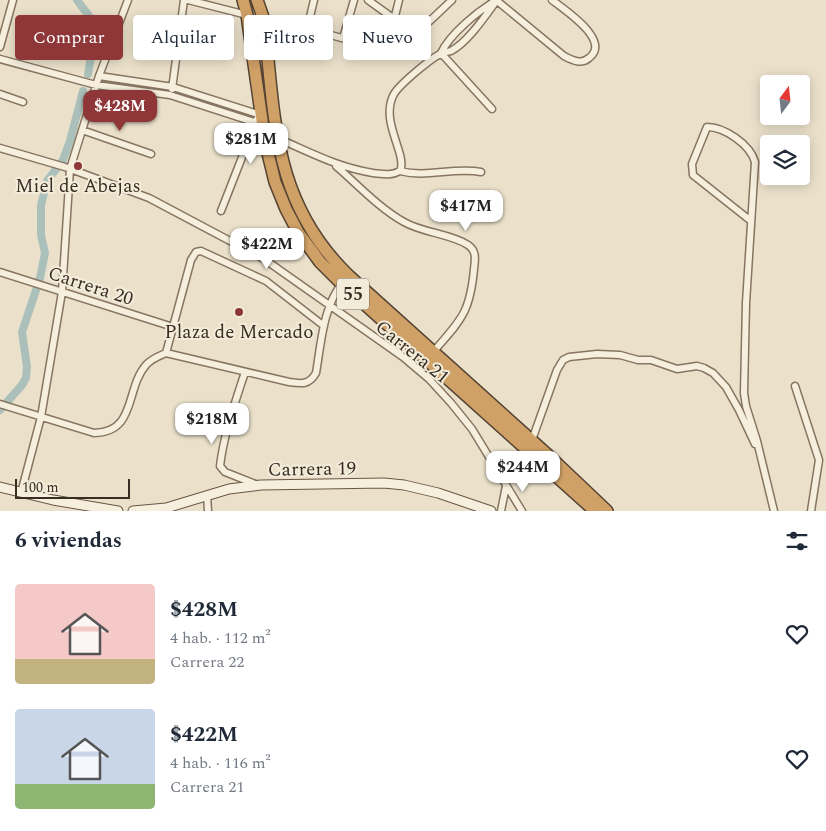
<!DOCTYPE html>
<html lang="es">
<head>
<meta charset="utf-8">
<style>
	:root { --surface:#fff; --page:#f6f6f7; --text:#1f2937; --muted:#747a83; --accent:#8f3738 }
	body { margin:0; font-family:Spectral,serif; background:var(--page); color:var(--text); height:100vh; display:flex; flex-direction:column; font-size:19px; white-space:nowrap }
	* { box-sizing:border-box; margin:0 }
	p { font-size:16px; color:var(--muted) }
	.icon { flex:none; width:28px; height:28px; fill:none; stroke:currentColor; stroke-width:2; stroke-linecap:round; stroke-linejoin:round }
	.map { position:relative; height:511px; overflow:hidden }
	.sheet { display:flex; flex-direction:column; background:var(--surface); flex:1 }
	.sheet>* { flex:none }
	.guide { position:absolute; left:15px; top:15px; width:500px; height:45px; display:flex; gap:10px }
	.needle { width:32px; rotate:15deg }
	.buttons { position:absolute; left:760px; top:75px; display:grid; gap:10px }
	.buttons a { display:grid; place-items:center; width:50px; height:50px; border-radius:5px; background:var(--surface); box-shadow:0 2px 12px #0003; font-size:25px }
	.scale { position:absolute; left:15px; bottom:12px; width:115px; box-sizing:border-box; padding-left:5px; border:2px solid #382d23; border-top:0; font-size:14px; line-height:18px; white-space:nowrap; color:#382d23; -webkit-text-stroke:4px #f3ecda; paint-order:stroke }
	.price { position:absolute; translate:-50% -42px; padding:0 11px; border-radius:10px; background:#fff; color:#222; font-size:16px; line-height:32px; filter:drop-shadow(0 1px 2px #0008) }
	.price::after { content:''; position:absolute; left:50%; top:30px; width:15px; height:11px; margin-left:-8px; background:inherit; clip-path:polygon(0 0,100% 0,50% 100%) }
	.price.active { background:var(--accent); color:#fff }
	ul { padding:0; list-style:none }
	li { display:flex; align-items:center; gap:15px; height:125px; padding:0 15px }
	li span { display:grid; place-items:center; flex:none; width:140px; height:100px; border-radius:5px; color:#555 }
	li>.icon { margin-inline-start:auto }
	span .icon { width:60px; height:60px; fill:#fffc; stroke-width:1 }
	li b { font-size:21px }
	h2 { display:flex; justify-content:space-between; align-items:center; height:60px; padding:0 15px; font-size:21px }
	.pill { padding:0 18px; border-radius:5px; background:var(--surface); box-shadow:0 2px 12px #0003; font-size:18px; line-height:45px }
	.pill.active { background:var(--accent); color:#fff }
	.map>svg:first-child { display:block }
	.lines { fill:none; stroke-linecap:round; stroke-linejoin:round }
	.canal { stroke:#abc0ba; stroke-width:8 }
	.street-casing { stroke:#867561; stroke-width:9 }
	.secondary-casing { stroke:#685644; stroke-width:11 }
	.highway-casing { stroke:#554334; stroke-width:14 }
	.street { stroke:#f6efde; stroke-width:6 }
	.secondary { stroke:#f6efde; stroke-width:9 }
	.highway { stroke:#d0a166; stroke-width:11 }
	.poi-dot { fill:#8f3738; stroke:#f3ecda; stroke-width:2 }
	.labels { text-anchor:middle; stroke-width:4; stroke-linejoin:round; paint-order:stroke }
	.shield { fill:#f3ecda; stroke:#70665a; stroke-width:1 }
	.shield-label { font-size:18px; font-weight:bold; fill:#382d23 }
	.poi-label { font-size:19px; fill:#382d23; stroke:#f3ecda }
	.street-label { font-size:19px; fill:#382d23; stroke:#f3ecda }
</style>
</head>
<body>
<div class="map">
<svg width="826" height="511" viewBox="0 0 826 511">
	<rect width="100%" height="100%" fill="#ebe1cb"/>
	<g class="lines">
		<path class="canal" d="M77 0 92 20 96 31 88 74
			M0 410 22 385 26 378 27 367 22 332 40 278 45 253 41 235V205L47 181 63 160 70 141 83 91"/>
		<defs>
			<path id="street" d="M188 0 247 15
				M314 0 308 25 309 29 367 45 392 48
				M368 0 393 18
				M399 0 388 44 392 48C407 45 440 11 452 0
				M496 0 564 56C572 60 581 65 589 58 612 41 565 10 552 0
				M343 38 354 0
				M0 47 13 0
				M441 53C450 34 477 12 495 1
				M441 53 492 109
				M0 59 96 85 170 95 263 125
				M99 76 173 87 261 115
				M172 89 184 0
				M0 94 23 102
				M82 130 151 154
				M279 139C312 153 337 167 373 173 383 174 391 176 400 171 408 155 379 121 394 94 400 84 429 60 440 54 443 52 448 52 451 51 468 42 486 15 497 0
				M0 148 65 167 149 198 264 259 403 357 429 379 451 403 472 429 522 511
				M336 166C358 185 379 208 404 222 423 233 452 234 468 245 477 251 475 260 474 269 470 313 461 320 433 352
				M400 171C427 178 453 167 481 172
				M221 211 257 119
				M751 221 693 175 692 164 707 127C724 127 750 144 755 162L746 303 744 393 746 406 757 441 774 511
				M0 272 173 327
				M166 353 191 260 196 252 201 251 266 281 324 326
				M245 372C235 403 224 433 220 466L225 472 258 485
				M795 386 819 460 811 511
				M0 404 94 433C137 432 125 389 146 365 151 359 159 356 166 353L289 382C302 384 309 385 316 373 321 344 323 306 343 282
				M532 440 557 370 563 360 569 357 597 354 620 355 638 360H651L677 369 697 366 704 368 713 373 726 387 739 410 755 444
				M21 493 41 417 62 292 70 169 99 76 128 0
				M207 495 208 511
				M501 511 506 486"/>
			<path id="secondary" d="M0 487 53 500 118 511
				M133 511 166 508 229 489 261 485 384 483 404 485 438 493 491 511"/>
			<path id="highway" d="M243 0 247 15 265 141 275 182 286 209 298 232 320 262 341 283 595 511
				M257 0 264 20C275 118 272 202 349 276L549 456 607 511"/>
		</defs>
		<use href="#street" class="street-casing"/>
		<use href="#secondary" class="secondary-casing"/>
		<use href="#highway" class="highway-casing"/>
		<use href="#street" class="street"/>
		<use href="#secondary" class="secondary"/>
		<use href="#highway" class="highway"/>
	</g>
	<g class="poi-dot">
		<circle cx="78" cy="166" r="5"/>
		<circle cx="239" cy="312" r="5"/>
	</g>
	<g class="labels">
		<rect class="shield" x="337" y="278.5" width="32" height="31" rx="4"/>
		<g class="shield-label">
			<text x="353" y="300">55</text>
		</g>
		<g class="poi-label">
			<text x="78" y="192">Miel de Abejas</text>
			<text x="239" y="338">Plaza de Mercado</text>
		</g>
		<g class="street-label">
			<text transform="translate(91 285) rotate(18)" y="7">Carrera 20</text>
			<text transform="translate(413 351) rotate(39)" y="7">Carrera 21</text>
			<text transform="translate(312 468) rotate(-1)" y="7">Carrera 19</text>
		</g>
	</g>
</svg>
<div class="buttons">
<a><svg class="needle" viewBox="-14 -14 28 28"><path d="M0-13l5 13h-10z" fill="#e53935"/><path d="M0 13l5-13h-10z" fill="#747a83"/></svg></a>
<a><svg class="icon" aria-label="layers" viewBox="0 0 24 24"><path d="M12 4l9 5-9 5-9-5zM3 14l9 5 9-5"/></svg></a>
</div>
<div class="scale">100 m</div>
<b class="price active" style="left:120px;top:132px">$428M</b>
<b class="price" style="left:251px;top:165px">$281M</b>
<b class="price" style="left:466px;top:232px">$417M</b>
<b class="price" style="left:267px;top:270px">$422M</b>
<b class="price" style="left:212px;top:445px">$218M</b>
<b class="price" style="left:523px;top:493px">$244M</b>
<div class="guide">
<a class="pill active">Comprar</a>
<a class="pill">Alquilar</a>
<a class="pill">Filtros</a>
<a class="pill">Nuevo</a>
</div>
</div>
<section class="sheet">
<h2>6 viviendas<svg class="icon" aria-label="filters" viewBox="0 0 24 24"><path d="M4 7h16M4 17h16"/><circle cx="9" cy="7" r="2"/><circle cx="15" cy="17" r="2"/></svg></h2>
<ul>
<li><span style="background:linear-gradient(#f6c9c9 75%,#c2b280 0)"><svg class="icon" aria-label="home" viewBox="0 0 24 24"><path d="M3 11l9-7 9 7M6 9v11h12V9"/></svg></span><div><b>$428M</b><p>4 hab. · 112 m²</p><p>Carrera 22</p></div><svg class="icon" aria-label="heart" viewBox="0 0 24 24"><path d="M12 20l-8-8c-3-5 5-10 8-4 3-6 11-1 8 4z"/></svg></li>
<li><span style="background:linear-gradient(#c9d6e8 75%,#8fb573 0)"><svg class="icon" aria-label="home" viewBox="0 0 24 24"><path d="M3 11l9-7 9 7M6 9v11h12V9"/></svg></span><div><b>$422M</b><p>4 hab. · 116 m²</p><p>Carrera 21</p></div><svg class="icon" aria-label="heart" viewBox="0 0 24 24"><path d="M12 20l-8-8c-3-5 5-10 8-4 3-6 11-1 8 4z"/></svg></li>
</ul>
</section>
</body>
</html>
